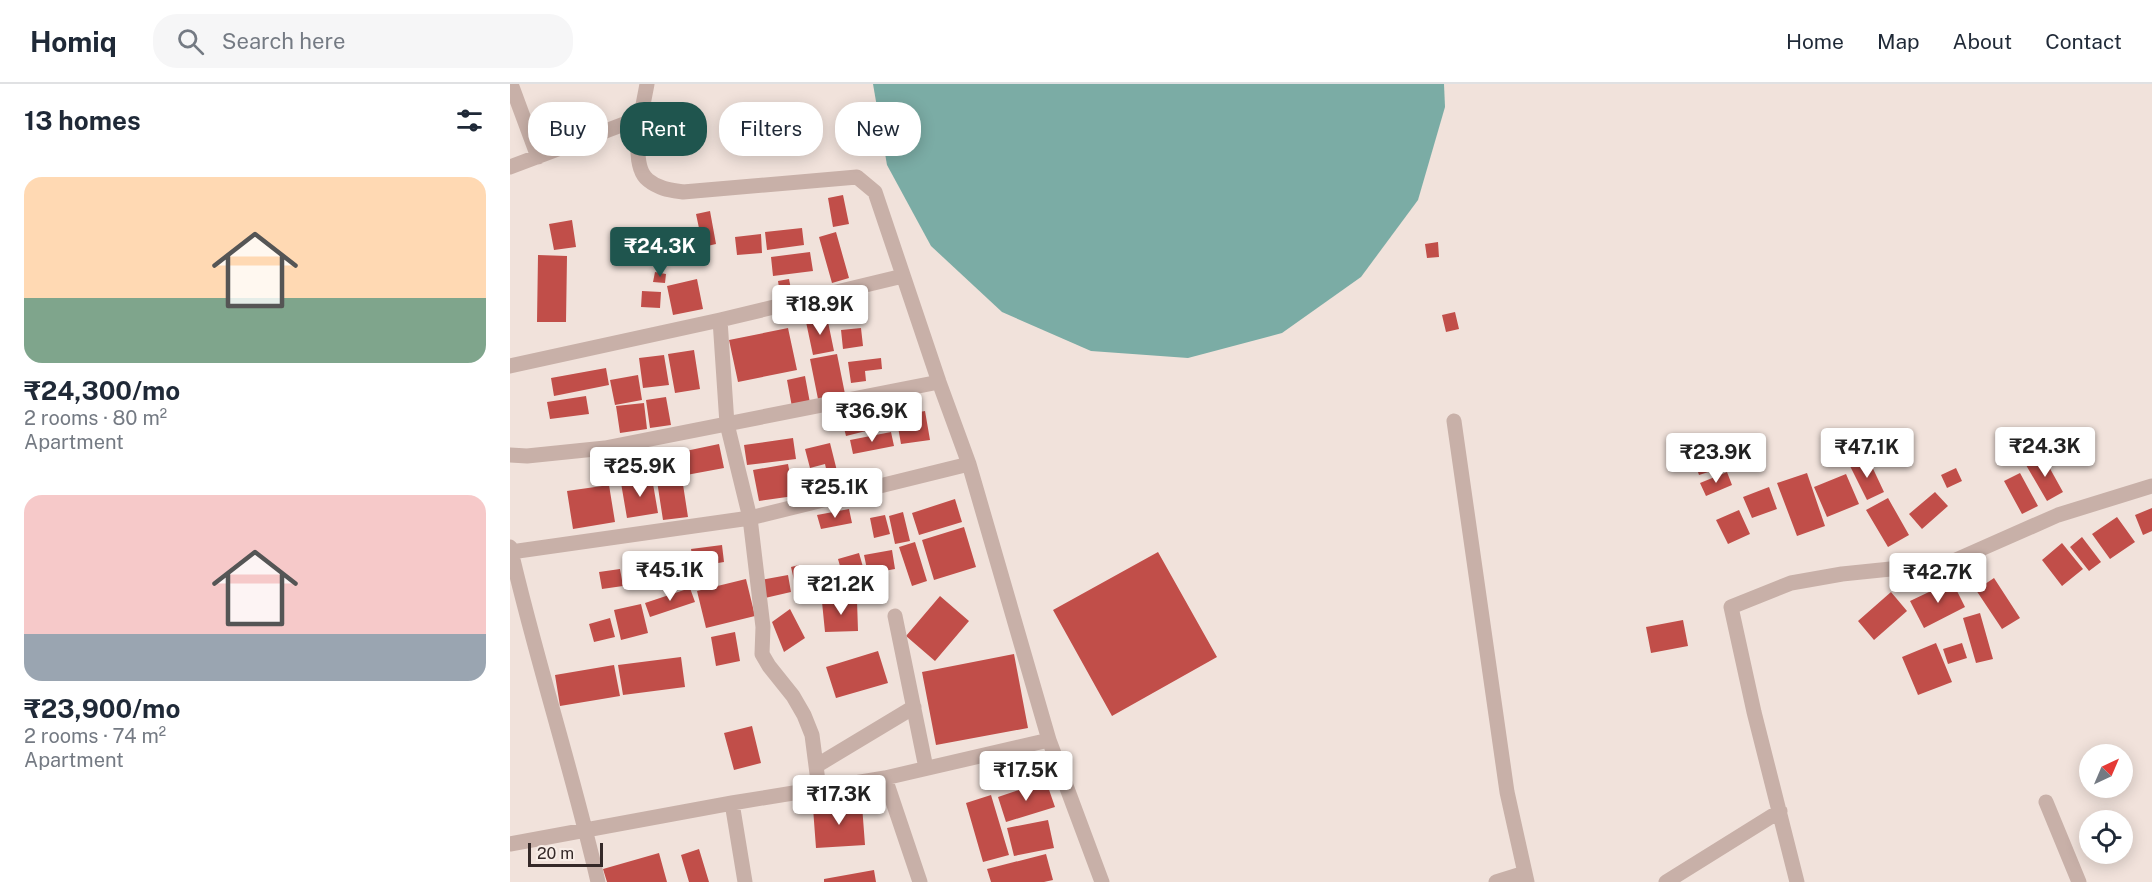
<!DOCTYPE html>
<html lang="en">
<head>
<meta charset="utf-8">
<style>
	:root { --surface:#fff; --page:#f6f6f7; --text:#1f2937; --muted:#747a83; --line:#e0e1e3; --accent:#1f554e }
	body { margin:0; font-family:"Public Sans",sans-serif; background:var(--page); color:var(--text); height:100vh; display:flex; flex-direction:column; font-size:22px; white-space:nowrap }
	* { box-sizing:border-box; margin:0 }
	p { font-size:20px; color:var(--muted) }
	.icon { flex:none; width:33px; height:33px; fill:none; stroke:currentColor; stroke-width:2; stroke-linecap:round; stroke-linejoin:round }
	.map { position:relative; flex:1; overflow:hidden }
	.drawer { display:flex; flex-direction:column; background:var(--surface); width:510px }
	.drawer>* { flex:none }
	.banner { position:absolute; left:18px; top:18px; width:570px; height:54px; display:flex; gap:12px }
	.needle { width:39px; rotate:44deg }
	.fabs { position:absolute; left:1569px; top:660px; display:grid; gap:12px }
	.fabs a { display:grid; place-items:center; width:54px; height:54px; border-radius:50%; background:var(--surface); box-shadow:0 3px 15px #0003; font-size:30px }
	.scale { position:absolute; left:18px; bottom:15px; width:75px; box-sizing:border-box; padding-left:6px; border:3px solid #352928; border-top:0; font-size:16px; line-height:21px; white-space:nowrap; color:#352928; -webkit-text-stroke:4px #f8ede7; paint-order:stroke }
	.price { position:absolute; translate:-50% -51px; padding:0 14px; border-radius:6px; background:#fff; color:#222; font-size:20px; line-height:39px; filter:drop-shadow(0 2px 3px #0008) }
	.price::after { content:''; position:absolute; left:50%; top:36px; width:18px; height:14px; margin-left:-9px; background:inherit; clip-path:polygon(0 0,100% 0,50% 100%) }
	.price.on { background:var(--accent); color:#fff }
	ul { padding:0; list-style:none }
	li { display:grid; align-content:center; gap:12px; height:318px; padding:0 24px }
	li span { display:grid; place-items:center; height:186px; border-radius:18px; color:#555 }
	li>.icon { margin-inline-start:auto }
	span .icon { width:108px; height:108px; fill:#fffc; stroke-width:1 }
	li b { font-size:26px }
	h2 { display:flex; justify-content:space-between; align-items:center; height:72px; padding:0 24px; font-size:26px }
	.pill { padding:0 21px; border-radius:24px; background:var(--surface); box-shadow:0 3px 15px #0003; font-size:21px; line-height:54px }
	.pill.on { background:var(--accent); color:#fff }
	header { display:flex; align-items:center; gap:36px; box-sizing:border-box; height:84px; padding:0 30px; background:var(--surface); border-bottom:2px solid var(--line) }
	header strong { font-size:28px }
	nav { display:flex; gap:33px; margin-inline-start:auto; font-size:21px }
	.search { width:420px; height:54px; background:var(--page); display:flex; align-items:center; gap:15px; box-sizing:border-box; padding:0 21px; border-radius:24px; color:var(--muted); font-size:22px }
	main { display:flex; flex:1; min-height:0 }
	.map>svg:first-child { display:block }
	.water { fill:#7baca5 }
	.building { fill:#c14e49 }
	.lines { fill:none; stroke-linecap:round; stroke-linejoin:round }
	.minor { stroke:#c8b0a8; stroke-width:15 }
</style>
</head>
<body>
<header>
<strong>Homiq</strong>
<div class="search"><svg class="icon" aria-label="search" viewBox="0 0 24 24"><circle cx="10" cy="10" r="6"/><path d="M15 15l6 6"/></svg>Search here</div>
<nav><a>Home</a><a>Map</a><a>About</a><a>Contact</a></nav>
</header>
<main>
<section class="drawer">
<h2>13 homes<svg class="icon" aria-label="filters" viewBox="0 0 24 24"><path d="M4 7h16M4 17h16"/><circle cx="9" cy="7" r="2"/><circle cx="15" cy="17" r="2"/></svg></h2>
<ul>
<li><span style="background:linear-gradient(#ffd9b3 65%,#7fa58c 0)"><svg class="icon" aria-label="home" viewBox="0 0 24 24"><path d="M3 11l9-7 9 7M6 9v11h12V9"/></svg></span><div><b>₹24,300/mo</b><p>2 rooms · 80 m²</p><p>Apartment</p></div></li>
<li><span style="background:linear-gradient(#f6c9c9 75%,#9aa5b1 0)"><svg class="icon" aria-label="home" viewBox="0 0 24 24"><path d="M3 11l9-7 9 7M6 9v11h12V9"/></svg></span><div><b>₹23,900/mo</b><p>2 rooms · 74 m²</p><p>Apartment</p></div></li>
</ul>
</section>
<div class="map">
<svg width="1642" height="798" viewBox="0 0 1642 798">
	<rect width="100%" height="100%" fill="#f1e2db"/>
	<path class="water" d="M363 0H934L935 23 908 116 851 193 772 249 678 274 581 267 492 228 421 162 377 81Z"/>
	<path class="building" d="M333 111 339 140 323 143 318 114Z
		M200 127 206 160 193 163 186 130Z
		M62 136 66 163 44 166 39 140Z
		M292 144 294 161 257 166 255 148Z
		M326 148 339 194 322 199 309 153Z
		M251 150 252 169 227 171 225 153Z
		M928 158 929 173 917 174 915 160Z
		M300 168 303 187 263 192 261 173Z
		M28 171 57 172 56 238H27Z
		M145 188 156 190 155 199 143 198Z
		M187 195 193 225 163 231 157 202Z
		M279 195 283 215 271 217 268 197Z
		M132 207 151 208 150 224 131 223Z
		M945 228 949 245 936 248 932 231Z
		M317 233 324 267 303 271 296 238Z
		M278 244 287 286 228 298 219 256Z
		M351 244 353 262 333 265 331 246Z
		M184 266 190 305 165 309 158 270Z
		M327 270 335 310 308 315 300 275Z
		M154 271 159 301 133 304 129 274Z
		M371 274 372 285 355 287 356 297 341 299 338 278Z
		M96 284 99 301 44 312 41 294Z
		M128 291 132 316 105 321 100 296Z
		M295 292 300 319 282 323 277 296Z
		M76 312 79 330 40 335 37 318Z
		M156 313 161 341 140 344 136 316Z
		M134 319 137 345 110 349 106 322Z
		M415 327 420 356 391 360 386 332Z
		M364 332 368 344 336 352 333 340Z
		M381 348 384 362 343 370 340 356Z
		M283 354 286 375 237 381 234 361Z
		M320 359 329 395 319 398 315 380 300 384 295 365Z
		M209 360 214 384 171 392 166 369Z
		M1207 361 1214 383 1189 391 1182 370Z
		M1533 372 1553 408 1537 417 1516 381Z
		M1358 374 1374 408 1357 416 1340 382Z
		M278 380 284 412 249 417 243 386Z
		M1446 384 1452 397 1437 404 1431 391Z
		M1217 388 1222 401 1196 412 1190 399Z
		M1297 389 1315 442 1287 452 1267 399Z
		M1510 389 1528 422 1512 430 1494 397Z
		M1336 390 1349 420 1317 433 1304 403Z
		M142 394 148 429 117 434 111 399Z
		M172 394 178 433 153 436 147 397Z
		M99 401 105 438 63 445 57 407Z
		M1259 403 1267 425 1242 434 1233 413Z
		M1425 408 1438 422 1412 445 1399 430Z
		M1378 414 1399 451 1378 463 1356 426Z
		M445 415 452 438 409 451 402 429Z
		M1642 424V447L1633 451 1625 431Z
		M339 425 342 439 311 445 307 431Z
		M1229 426 1240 450 1218 460 1206 436Z
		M393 428 400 457 385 460 379 432Z
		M375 431 380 450 364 454 360 434Z
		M1607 433 1625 458 1600 475 1582 450Z
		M454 443 466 483 424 496 412 456Z
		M1572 453 1591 478 1579 487 1560 463Z
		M405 458 417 497 402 502 389 463Z
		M1552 459 1573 485 1552 502 1532 476Z
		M212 461 214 478 184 483 181 465Z
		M382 466 385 485 358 490 354 471Z
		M648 468 707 573 602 632 543 526Z
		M349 469 359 504 338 510 328 475Z
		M175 472 179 490 150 496 147 477Z
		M142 480 146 496 124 501 120 485Z
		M289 481 297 512 288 514 281 483Z
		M312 484 318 504 307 507 302 486Z
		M110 485 113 502 92 505 89 488Z
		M278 491 281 508 255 514 251 496Z
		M1484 494 1510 534 1492 545 1466 506Z
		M236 495 245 532 196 544 187 507Z
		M1442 497 1455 523 1414 544 1400 517Z
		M180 504 185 518 140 533 135 519Z
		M1381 508 1397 527 1364 556 1348 537Z
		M430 512 459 537 425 577 396 552Z
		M347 516 348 547 315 548 312 518Z
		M131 520 138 549 111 556 104 526Z
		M280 525 295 554 274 568 262 538Z
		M1470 529 1483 575 1466 579 1453 534Z
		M100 534 105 553 84 558 79 540Z
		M1173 536 1178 562 1141 569 1136 543Z
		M225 548 230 577 206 582 201 553Z
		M1426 559 1442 598 1408 611 1392 573Z
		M1452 559 1457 574 1438 580 1433 565Z
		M368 567 378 599 326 614 316 583Z
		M504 570 518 644 426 661 412 588Z
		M171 573 175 603 113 611 108 581Z
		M104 581 110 612 50 622 45 591Z
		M242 642 251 679 224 686 214 649Z
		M536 697 545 723 496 738 488 713Z
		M481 711 499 771 473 778 456 719Z
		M352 721 355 761 306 764 303 724Z
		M538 736 544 764 504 772 497 744Z
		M189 765 199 798H179L171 771Z
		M149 769 157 798H97L93 785Z
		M536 770 543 796 534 798H481L477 785Z
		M364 786 366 798H314V795Z"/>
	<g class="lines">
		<path class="minor" d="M1 0 28 73
			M137 0C133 23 118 80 138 96 149 105 160 106 173 108L347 93 365 108 429 298 459 380 539 656 592 798
			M0 83 130 34
			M210 236 217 340 240 434 253 543 252 570 259 582 283 612 294 631 302 651 309 705
			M0 282 210 236 393 192
			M944 337 997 708 1017 798
			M0 371 17 372 95 364 429 298
			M0 463C26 576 62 685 88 798
			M1 468 240 434 459 380
			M385 532 416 684
			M306 682 404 623
			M375 694 539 656
			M1536 718 1569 798
			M222 719 235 798
			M0 760 222 719 375 694 410 798
			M986 798 1015 789
			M1156 798 1270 727
			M1287 798 1244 628 1221 523 1281 499 1332 490 1439 479 1548 431 1642 402"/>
	</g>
</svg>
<div class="fabs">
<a><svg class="needle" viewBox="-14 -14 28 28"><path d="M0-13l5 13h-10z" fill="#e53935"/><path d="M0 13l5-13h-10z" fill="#747a83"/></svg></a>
<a><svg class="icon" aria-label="locate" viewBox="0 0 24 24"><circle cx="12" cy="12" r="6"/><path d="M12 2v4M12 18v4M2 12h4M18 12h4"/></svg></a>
</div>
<div class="scale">20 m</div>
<b class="price on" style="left:150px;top:194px">₹24.3K</b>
<b class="price" style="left:310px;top:252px">₹18.9K</b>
<b class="price" style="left:362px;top:359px">₹36.9K</b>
<b class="price" style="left:1535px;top:394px">₹24.3K</b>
<b class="price" style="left:1357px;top:395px">₹47.1K</b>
<b class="price" style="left:1206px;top:400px">₹23.9K</b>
<b class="price" style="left:130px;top:414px">₹25.9K</b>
<b class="price" style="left:325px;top:435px">₹25.1K</b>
<b class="price" style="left:160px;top:518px">₹45.1K</b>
<b class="price" style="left:1428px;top:520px">₹42.7K</b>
<b class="price" style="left:331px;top:532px">₹21.2K</b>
<b class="price" style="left:516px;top:718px">₹17.5K</b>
<b class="price" style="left:329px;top:742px">₹17.3K</b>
<div class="banner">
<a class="pill">Buy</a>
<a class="pill on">Rent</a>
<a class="pill">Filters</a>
<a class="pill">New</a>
</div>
</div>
</main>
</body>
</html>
